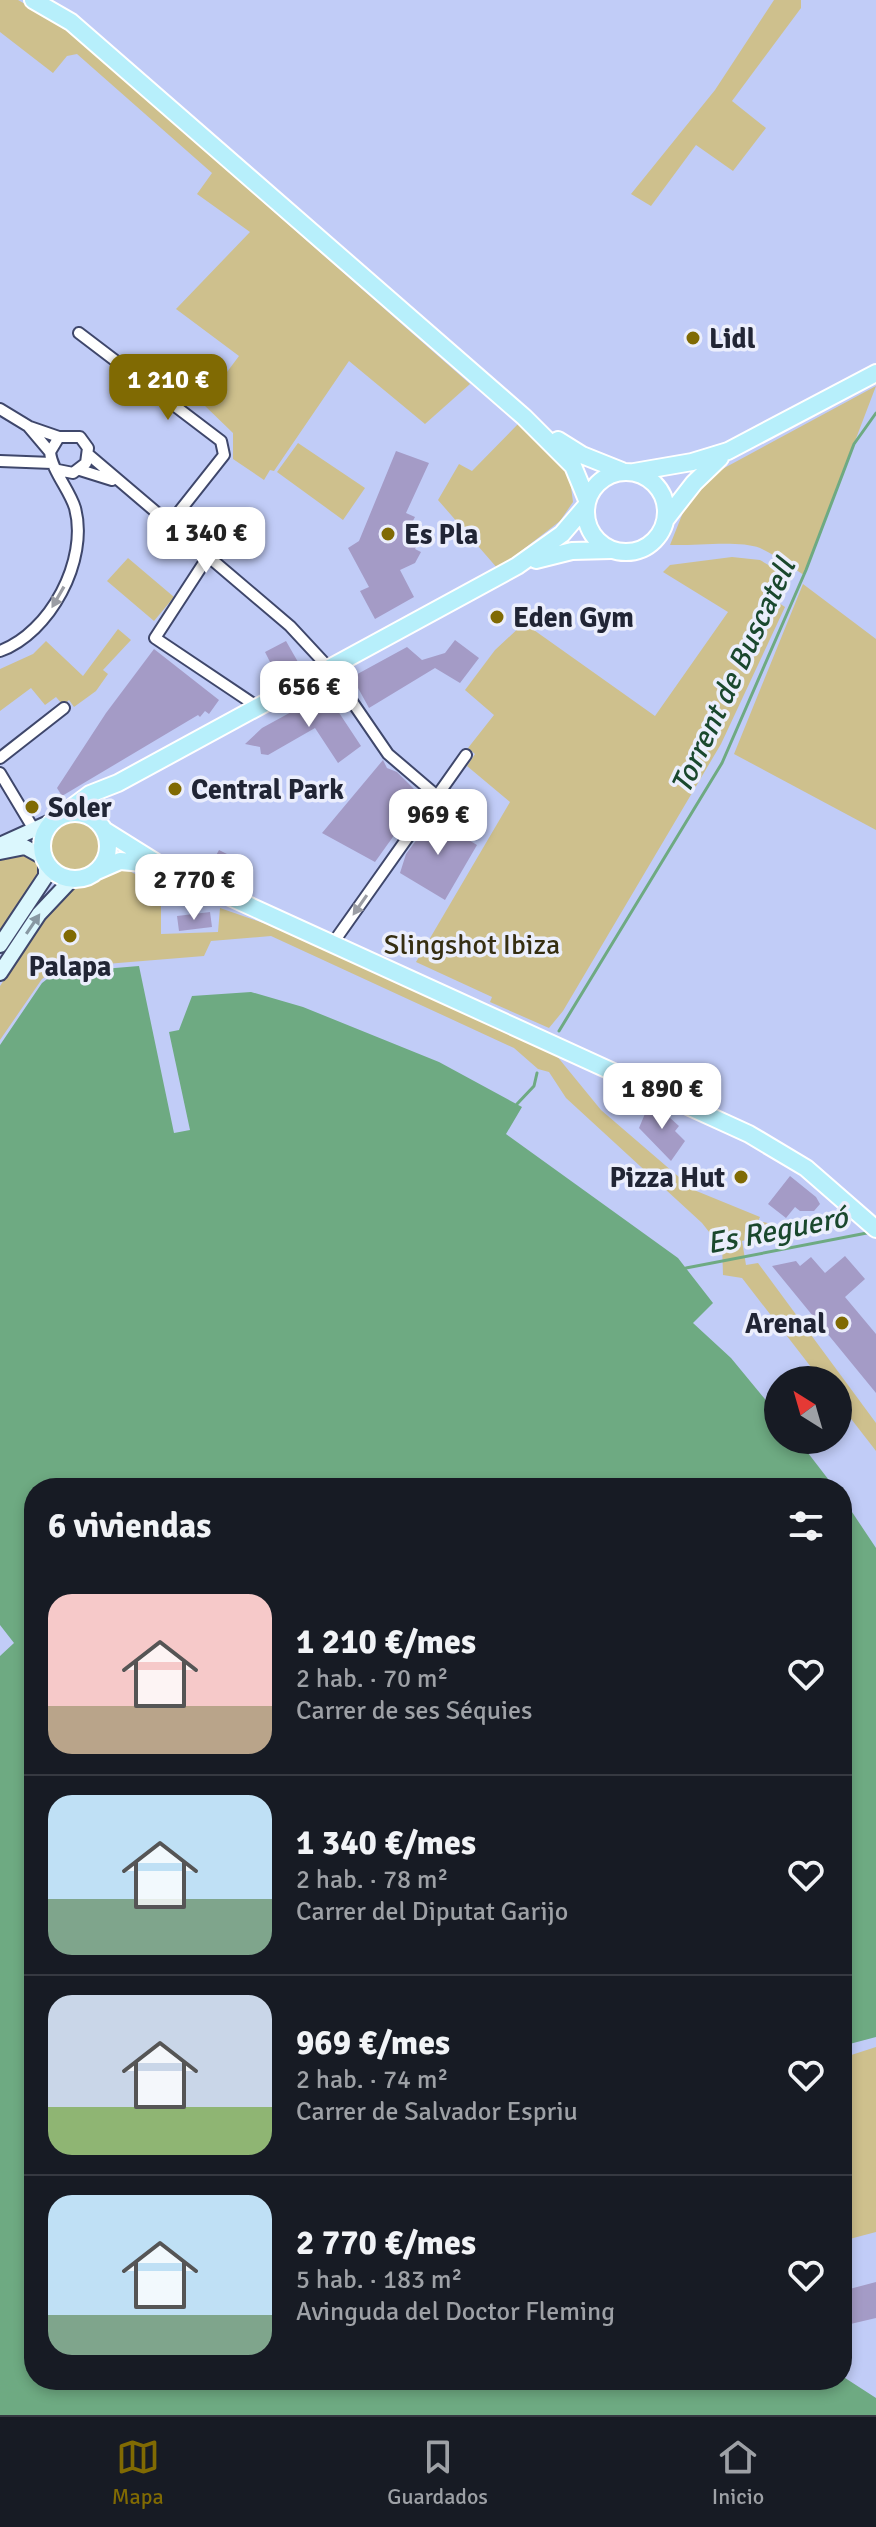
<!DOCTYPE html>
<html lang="es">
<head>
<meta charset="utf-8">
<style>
	:root { --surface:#171b24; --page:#20242c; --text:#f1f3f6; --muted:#9ea1a6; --line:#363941; --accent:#806a03 }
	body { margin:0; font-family:Signika,sans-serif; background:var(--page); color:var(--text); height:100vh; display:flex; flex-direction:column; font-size:30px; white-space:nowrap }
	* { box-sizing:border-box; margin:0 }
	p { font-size:26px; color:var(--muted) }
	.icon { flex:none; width:44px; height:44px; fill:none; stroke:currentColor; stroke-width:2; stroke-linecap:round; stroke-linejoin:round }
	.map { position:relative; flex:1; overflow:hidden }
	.drawer { position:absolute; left:24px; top:1478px; width:828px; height:912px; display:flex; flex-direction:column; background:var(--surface); border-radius:32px; box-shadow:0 4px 12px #0003 }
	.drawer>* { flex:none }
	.needle { width:52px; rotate:323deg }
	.tools { position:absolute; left:764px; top:1366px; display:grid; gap:16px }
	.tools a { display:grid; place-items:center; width:88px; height:88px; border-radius:50%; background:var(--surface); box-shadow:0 4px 12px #0003; font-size:40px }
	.price { position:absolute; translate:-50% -68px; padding:0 18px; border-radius:16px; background:#fff; color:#222; font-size:26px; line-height:52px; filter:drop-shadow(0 2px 4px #0008) }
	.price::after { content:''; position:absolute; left:50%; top:48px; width:24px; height:18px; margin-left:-12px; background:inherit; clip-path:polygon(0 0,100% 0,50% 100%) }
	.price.active { background:var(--accent); color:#fff }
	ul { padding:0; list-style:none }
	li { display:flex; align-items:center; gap:24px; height:200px; padding:0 24px }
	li+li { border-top:2px solid var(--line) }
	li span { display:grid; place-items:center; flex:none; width:224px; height:160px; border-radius:24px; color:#555 }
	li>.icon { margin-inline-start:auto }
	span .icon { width:96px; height:96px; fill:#fffc; stroke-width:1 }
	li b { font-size:34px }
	h2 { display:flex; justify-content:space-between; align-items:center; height:96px; padding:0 24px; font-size:34px }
	.tabs { display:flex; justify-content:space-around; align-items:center; height:112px; border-top:2px solid var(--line); background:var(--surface); font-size:22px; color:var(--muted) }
	.tabs a { display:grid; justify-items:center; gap:4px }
	.tabs .active { color:var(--accent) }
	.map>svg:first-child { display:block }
	.green { fill:#cec08d }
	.water { fill:#6eaa82 }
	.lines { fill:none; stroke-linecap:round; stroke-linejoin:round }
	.stream { stroke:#6eaa82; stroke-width:3 }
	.building { fill:#a49bc6 }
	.street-casing { stroke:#3f476b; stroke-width:14 }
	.secondary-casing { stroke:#3f476b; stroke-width:18 }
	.primary-casing { stroke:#fff; stroke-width:20 }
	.street { stroke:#fff; stroke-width:10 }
	.secondary { stroke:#dbf7fd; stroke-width:14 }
	.primary { stroke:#b7effb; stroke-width:16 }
	.oneway { fill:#9b9da4 }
	.oneway2 { fill:#8798a3 }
	.poi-dot { fill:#806a03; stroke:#ebeefc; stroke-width:3 }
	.labels { text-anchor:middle; stroke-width:7; stroke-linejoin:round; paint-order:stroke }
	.poi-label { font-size:28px; font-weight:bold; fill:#212535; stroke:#ebeefc; text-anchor:start }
	.park-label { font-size:28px; fill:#362e11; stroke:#ebeefc }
	.water-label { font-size:30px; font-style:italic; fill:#1a482d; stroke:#ebeefc }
</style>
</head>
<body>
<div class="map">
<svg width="876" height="2415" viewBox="0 0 876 2415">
	<rect width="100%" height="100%" fill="#c1ccf7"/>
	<path class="green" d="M0 0H18L59 23 470 384 425 424 349 361 274 471 270 470 264 480 233 459V433L203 404 239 356 176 309 250 232 197 194 212 173 77 54 67 56 53 73 0 32Z
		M774 0H801V8L732 101 766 128 733 171 696 145 651 206 631 194 715 90Z
		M876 386 804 575C790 566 775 555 760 548 739 540 695 546 670 545L684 510 715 473Z
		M518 424 569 472 573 502 560 521 498 569 438 500 459 464 472 471Z
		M298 443 365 488 343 520 277 472Z
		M732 557 760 560 787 576 779 603 785 607 721 744 563 1011 549 1028 490 1002 492 997 416 962 510 802 467 766 475 754 468 748 494 715 465 690 495 650 524 623 655 716 728 612 663 572 670 565Z
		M128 558 174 597 154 621 107 581Z
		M803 584 876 639V830L734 754Z
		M118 629 131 640 103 670 108 674 96 691 74 707 69 700 63 705 56 697 45 705 31 688 0 711V669L33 654 46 641 83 676Z
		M50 846a25 25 0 1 1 50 0a25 25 0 1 1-50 0Z
		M18 852 33 855 41 874 0 940V857Z
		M119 869 128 870 161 889V934L218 932 220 908 266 924 556 1055 601 1110 694 1190 760 1217 758 1221 772 1224 774 1232 742 1241 746 1265 758 1263 876 1423V1451L838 1402V1380H821L742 1278 723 1275 722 1243 717 1242 702 1223 566 1098 549 1072 538 1069 514 1048 271 936 211 941 204 956 57 968 42 979 0 1040V986L62 892 83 887Z
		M876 2047V2232L842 2241V2058Z"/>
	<path class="water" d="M139 966 174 1133 190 1130 169 1032 179 1030 192 996 251 992 303 1007 439 1062 522 1107 506 1134 678 1258 713 1303 693 1323 731 1358 778 1415V1440H798L835 1488H34V2380H842V2376L876 2398V2415H0V1656L14 1643 0 1625V1045L42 983 55 973Z
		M842 1497 876 1548V2037L842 2046Z"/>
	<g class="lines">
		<path class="stream" d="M559 1031 722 763 806 570 854 444 876 413
			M517 1104 534 1086 537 1073
			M686 1268 872 1232"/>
	</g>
	<path class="building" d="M396 451 429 463 406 513 415 517 409 528 416 532 413 537 420 540 415 549 421 552 415 563 400 570 414 597 375 619 360 591 369 587 348 548 359 541Z
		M455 640 479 658 460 683 435 668 369 708 352 677 407 647 422 660 445 653Z
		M286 641 298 662 276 674 265 652Z
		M154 649 219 700 209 714 205 711 200 717 198 715 62 796 57 788 106 713Z
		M326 693 361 746 338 763 315 728 268 755 261 754 260 747 245 744 262 728Z
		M383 760 387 768 397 772 419 794 410 804 417 810 407 824 405 820 375 862 322 833Z
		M435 815 443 821 446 819 463 832 462 836 477 845 445 900 400 873 406 854Z
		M219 850 229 855 220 878 207 872Z
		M210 912 212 927 179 931 177 916Z
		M649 1104 672 1114 669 1117 679 1126 675 1131 685 1141 671 1161 639 1128Z
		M790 1176 816 1197 820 1204 814 1211H800L795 1207 786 1218 768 1204Z
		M845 1256 865 1279 845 1297 876 1334V1393L772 1266 796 1261 800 1266 811 1257 825 1273Z
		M876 2282V2318L842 2326V2291Z"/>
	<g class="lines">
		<defs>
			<path id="street" d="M79 333 221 441 224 455 171 522
				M0 409 28 426 50 452
				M30 427 59 437
				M89 455 290 626 329 668 388 754 436 795
				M0 461 52 463
				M80 470 112 480
				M209 555 155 638 258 707
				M0 651C50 633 89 560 75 508 69 489 52 471 50 452L59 437H80L88 448 86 463 73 473 58 470
				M0 758 64 708
				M0 773 33 828
				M333 943 466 755"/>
			<path id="secondary" d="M0 845 55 820
				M0 852 25 847 43 857
				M0 945 46 876V863
				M0 973 39 914 72 879"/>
			<path id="primary" d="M33 0 71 22 524 417 573 466 587 500
				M558 440 582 455 622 471
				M586 512a40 40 0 1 1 80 0a40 40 0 1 1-80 0Z
				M634 472 692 462 728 451 876 373
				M666 519 694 483 720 458
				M536 560 572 551 611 550
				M42 846a33 33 0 1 1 66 0a33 33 0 1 1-66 0Z
				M59 817 90 794 118 783 517 566 562 534 586 506
				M104 830 160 865 749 1134 806 1168 876 1229
				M97 871 120 861 155 864"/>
		</defs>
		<use href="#street" class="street-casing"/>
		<use href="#secondary" class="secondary-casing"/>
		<use href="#primary" class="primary-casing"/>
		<use href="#street" class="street"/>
		<use href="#secondary" class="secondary"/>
		<use href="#primary" class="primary"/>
	</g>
	<defs><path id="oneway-solid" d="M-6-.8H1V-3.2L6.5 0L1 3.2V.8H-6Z" transform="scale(2)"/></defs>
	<g class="oneway">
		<use href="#oneway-solid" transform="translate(58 597) rotate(120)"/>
		<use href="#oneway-solid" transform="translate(360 905) rotate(125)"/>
	</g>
	<use class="oneway2" href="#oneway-solid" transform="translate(33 924) rotate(-56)"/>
	<g class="poi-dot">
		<circle cx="693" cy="338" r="8"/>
		<circle cx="388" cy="534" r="8"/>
		<circle cx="497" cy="617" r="8"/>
		<circle cx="175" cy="789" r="8"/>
		<circle cx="32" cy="807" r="8"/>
		<circle cx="70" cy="936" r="8"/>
		<circle cx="741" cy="1177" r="8"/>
		<circle cx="842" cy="1323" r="8"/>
	</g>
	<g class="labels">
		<g class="poi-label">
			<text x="709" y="348">Lidl</text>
			<text x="404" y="544">Es Pla</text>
			<text x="513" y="627">Eden Gym</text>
			<text x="191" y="799">Central Park</text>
			<text x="48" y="817">Soler</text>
			<text x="70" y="976" text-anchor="middle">Palapa</text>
			<text x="725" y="1187" text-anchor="end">Pizza Hut</text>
			<text x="826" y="1333" text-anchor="end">Arenal</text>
		</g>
		<g class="park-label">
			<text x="472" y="954">Slingshot Ibiza</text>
		</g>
		<g class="water-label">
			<text transform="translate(733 676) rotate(-65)" y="10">Torrent de Buscatell</text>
			<text transform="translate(777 1230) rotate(-11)" y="10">Es Regueró</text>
		</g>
	</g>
</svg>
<div class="tools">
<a><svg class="needle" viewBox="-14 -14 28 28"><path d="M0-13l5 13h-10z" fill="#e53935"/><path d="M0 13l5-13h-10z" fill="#9ea1a6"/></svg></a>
</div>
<b class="price active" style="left:168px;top:422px">1 210 €</b>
<b class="price" style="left:206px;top:575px">1 340 €</b>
<b class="price" style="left:309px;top:729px">656 €</b>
<b class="price" style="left:438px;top:857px">969 €</b>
<b class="price" style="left:194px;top:922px">2 770 €</b>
<b class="price" style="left:662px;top:1131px">1 890 €</b>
<section class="drawer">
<h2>6 viviendas<svg class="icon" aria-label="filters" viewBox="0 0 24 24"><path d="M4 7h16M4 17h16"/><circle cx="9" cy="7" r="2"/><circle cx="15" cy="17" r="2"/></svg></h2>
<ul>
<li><span style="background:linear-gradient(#f6c9c9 70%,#b9a48a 0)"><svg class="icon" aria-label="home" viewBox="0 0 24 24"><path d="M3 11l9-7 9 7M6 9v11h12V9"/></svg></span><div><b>1 210 €/mes</b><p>2 hab. · 70 m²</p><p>Carrer de ses Séquies</p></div><svg class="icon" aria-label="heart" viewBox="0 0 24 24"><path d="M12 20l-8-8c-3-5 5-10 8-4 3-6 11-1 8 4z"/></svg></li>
<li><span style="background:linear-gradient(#bfe0f5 65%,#7fa58c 0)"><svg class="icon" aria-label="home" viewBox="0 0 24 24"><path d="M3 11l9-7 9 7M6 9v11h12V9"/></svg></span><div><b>1 340 €/mes</b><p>2 hab. · 78 m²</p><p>Carrer del Diputat Garijo</p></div><svg class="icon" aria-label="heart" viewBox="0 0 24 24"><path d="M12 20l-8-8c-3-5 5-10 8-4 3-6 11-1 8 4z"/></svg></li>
<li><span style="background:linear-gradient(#c9d6e8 70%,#8fb573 0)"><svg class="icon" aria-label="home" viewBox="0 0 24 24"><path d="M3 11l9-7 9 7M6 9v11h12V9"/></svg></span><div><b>969 €/mes</b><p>2 hab. · 74 m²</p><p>Carrer de Salvador Espriu</p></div><svg class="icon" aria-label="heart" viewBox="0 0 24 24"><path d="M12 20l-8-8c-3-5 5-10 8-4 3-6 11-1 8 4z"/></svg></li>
<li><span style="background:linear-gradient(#bfe0f5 75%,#7fa58c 0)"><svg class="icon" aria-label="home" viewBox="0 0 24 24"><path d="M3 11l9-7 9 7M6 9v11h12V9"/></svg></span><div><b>2 770 €/mes</b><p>5 hab. · 183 m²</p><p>Avinguda del Doctor Fleming</p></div><svg class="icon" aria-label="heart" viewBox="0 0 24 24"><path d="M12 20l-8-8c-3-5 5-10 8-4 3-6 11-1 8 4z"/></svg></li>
</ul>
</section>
</div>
<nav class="tabs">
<a class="active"><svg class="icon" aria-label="map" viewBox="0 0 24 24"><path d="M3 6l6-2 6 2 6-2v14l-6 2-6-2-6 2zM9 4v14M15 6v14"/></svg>Mapa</a>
<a><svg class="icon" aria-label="saved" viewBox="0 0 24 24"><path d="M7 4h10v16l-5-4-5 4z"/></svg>Guardados</a>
<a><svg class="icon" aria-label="home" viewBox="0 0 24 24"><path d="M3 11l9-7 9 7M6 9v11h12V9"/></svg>Inicio</a>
</nav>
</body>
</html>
